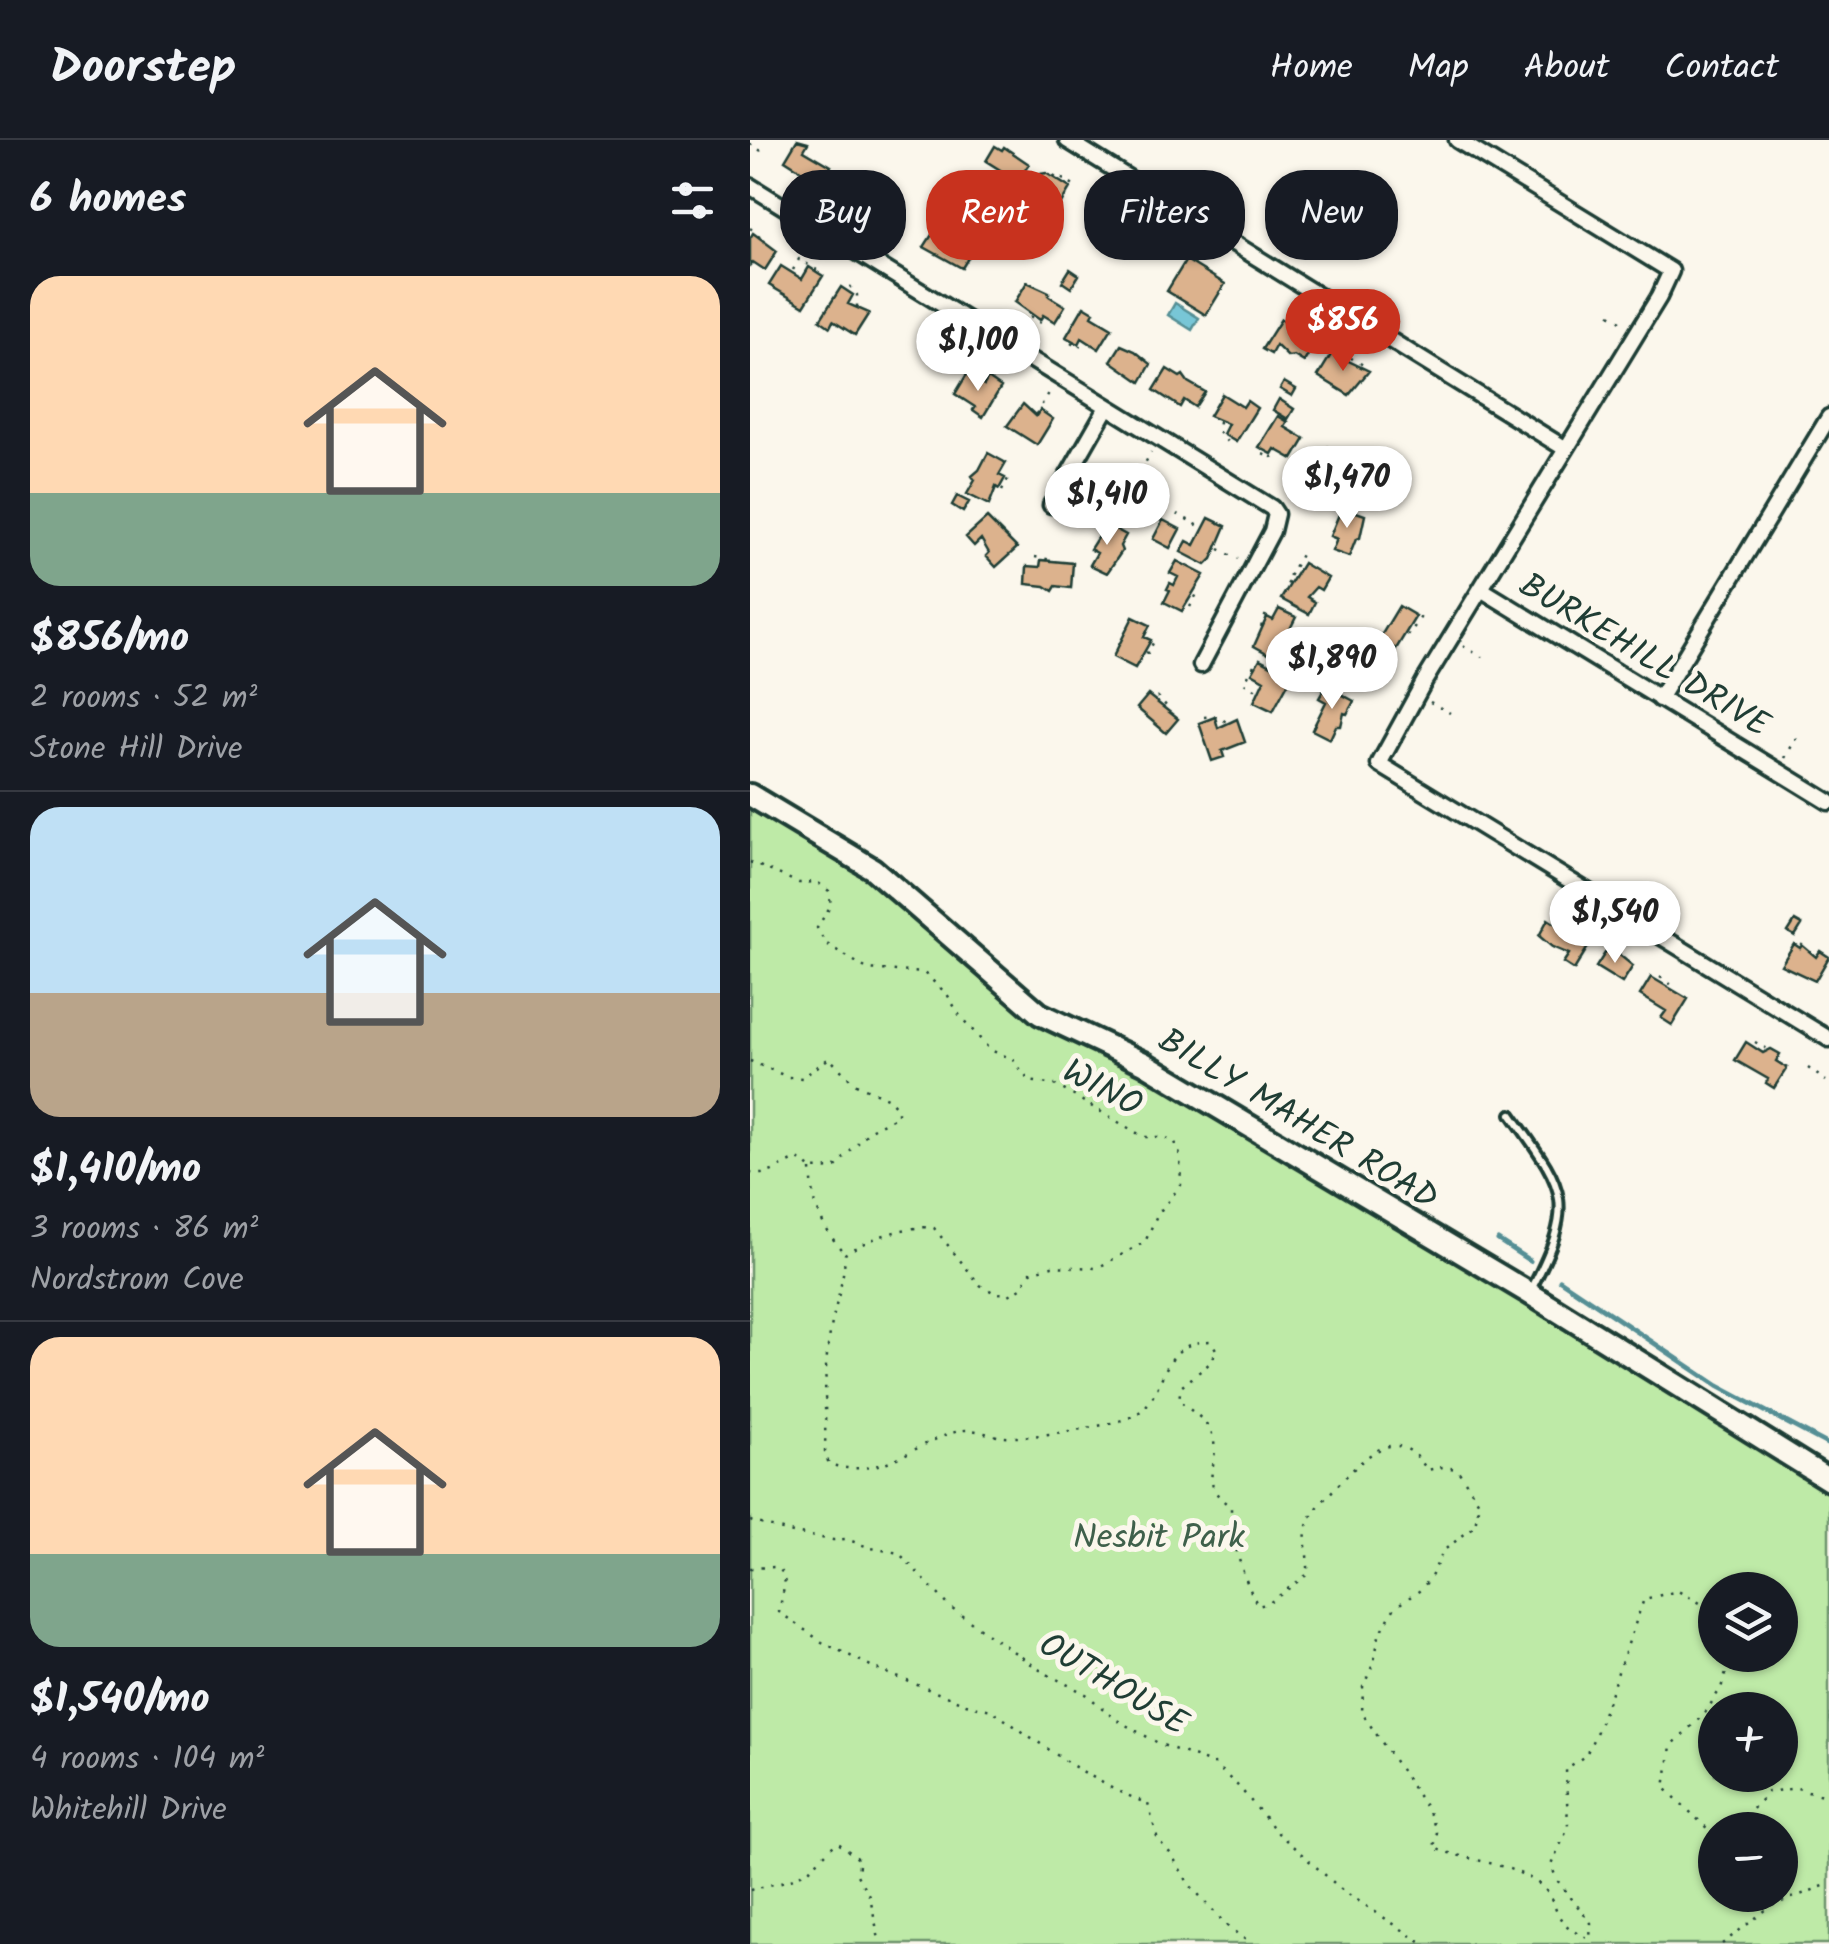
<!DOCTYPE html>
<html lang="en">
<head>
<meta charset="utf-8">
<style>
	:root { --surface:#171b24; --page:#242831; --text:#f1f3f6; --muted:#9ea1a6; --line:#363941; --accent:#c8321e }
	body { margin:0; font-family:Kalam,sans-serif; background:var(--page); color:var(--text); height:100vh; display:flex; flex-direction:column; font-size:38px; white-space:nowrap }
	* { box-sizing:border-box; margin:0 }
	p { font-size:32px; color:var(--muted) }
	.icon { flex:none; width:55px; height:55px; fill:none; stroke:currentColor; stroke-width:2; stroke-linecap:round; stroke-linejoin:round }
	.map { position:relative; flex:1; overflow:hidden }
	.sheet { display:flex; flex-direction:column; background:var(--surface); width:750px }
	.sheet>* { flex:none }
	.guide { position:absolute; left:30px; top:30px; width:898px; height:90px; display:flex; gap:20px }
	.fabs { position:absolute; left:948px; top:1432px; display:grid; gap:20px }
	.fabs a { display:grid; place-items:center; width:100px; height:100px; border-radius:50%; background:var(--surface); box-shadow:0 2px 8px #0004; font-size:50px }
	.price { position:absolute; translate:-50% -85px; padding:0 22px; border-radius:35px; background:#fff; color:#222; font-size:32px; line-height:65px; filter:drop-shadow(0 2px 5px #0008) }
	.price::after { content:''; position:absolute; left:50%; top:60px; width:30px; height:22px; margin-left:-15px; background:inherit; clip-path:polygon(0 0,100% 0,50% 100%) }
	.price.current { background:var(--accent); color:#fff }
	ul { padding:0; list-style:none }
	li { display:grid; align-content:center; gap:20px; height:530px; padding:0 30px }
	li+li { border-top:2px solid var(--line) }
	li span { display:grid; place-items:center; height:310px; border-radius:30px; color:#555 }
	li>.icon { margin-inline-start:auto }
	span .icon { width:180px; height:180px; fill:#fffc; stroke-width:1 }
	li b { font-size:42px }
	h2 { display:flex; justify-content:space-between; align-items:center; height:120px; padding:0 30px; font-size:42px }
	.chip { padding:0 35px; border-radius:40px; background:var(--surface); box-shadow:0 2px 8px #0004; font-size:35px; line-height:90px }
	.chip.current { background:var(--accent); color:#fff }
	header { display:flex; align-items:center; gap:60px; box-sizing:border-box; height:140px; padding:0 50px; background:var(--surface); border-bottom:2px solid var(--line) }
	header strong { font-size:48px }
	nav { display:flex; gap:55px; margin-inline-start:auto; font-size:35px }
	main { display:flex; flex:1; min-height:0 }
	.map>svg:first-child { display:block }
	.green { fill:#beeaa7; stroke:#6e946e; stroke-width:2.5; fill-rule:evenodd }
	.water { fill:#78c6d6; stroke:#548f95; stroke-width:2.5 }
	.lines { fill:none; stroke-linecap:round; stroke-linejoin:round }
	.stream { stroke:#548f95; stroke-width:5 }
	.building { fill:#dcb28d; stroke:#1f3d34; stroke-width:2.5 }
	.service-casing { stroke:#1f3d34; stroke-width:14 }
	.minor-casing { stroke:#1f3d34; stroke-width:21 }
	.secondary-casing { stroke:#1f3d34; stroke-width:28 }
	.path { stroke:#1f3d34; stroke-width:2.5; stroke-dasharray:2.5 8; stroke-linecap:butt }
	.service { stroke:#fbf7ec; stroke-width:6 }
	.minor { stroke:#fbf7ec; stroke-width:14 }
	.secondary { stroke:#fbf7ec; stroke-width:20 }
	.labels { text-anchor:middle; stroke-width:10; stroke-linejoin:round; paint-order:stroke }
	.street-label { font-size:35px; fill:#1f3d34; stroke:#fbf7ec }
	.park-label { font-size:35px; fill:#3f604b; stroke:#fbf7ec }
</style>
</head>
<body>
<header>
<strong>Doorstep</strong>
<nav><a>Home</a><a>Map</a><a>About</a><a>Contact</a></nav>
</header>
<main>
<section class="sheet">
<h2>6 homes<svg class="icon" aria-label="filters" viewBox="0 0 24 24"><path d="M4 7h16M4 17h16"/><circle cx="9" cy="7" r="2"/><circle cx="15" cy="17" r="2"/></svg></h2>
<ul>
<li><span style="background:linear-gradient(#ffd9b3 70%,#7fa58c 0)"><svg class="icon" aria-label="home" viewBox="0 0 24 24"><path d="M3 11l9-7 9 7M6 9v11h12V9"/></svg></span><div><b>$856/mo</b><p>2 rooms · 52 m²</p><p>Stone Hill Drive</p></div></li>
<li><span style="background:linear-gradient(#bfe0f5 60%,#b9a48a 0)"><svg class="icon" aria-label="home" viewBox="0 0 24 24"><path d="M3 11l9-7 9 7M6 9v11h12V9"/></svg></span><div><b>$1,410/mo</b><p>3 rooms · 86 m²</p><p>Nordstrom Cove</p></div></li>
<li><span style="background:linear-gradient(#ffd9b3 70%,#7fa58c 0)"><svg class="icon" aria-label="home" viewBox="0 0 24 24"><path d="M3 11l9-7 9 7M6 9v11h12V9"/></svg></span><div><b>$1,540/mo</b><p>4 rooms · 104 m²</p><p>Whitehill Drive</p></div></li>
</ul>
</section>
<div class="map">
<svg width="1079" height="1804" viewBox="0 0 1079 1804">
	<rect width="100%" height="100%" fill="#fbf7ec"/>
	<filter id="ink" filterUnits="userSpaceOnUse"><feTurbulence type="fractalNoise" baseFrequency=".01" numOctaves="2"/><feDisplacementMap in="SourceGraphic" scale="20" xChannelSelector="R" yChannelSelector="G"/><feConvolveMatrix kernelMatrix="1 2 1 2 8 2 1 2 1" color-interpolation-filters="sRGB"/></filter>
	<g filter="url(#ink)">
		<path class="green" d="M0 655 138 742 278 865 418 944 1079 1337V1804H0ZM965 1450H1030V1515H965ZM965 1570H1030V1635H965ZM965 1690H1030V1755H965Z"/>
		<path class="water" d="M425 163 449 178 442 190 418 175Z"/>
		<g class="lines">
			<path class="stream" d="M748 1100 780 1121
				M810 1140 968 1246 1079 1305"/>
		</g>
		<path class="building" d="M47 0 58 3 54 10 81 26 71 43 35 20Z
			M245 6 252 10 254 7 279 24 268 41 236 21Z
			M296 33 320 48 307 70 278 53 291 34Z
			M185 90 212 107 216 99 226 105 212 128 174 107Z
			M3 93 27 111 15 130 3 122 0 125V98Z
			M436 120 475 144 456 175 417 151Z
			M31 126 52 139 59 127 73 136 54 166 19 145Z
			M320 129 329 135 321 148 312 142Z
			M277 142 299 152V156L315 166 305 182 293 175 290 180 265 162Z
			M91 147 103 155 98 164 119 173 105 195 83 181 80 187 70 180Z
			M334 166 344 172 342 176 362 188 349 209 332 198 329 204 316 197Z
			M531 179 546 190 547 187 557 193 553 199 564 205 554 222 544 216 538 217 526 205 521 214 512 209Z
			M371 205 385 211 401 224 391 242 361 221Z
			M582 213 619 231 599 255 568 236Z
			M417 229 430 237 433 235 438 242 455 252 445 267 434 260 430 267 404 250Z
			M217 234 234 245 238 238 251 247 233 277 223 270 225 267 205 254Z
			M534 242 546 249 542 256 530 249Z
			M472 254 493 267 497 261 507 268 486 302 473 294 478 284 459 276Z
			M529 259 544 269 538 279 523 270Z
			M273 264 286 276 290 270 303 279 287 305 257 286Z
			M528 276 538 282 535 287 555 299 543 319 525 309 522 314 509 307Z
			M578 307 607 340 593 352 584 342 579 347 561 322Z
			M238 313 256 323 249 335 255 338 249 349 246 347 239 365 217 354 225 340 222 336 229 330Z
			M365 326 377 332 380 327 407 343 396 365 383 357 379 360 373 357V352L356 343Z
			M207 356 219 362 213 372 202 365Z
			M405 361 413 366 406 379 398 375Z
			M592 367 615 375 610 398 606 399 599 417 582 411 587 399 580 396Z
			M237 378 267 408 246 427 236 416 239 413 231 399 224 406 216 397Z
			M459 378 476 386 462 419 456 425 431 412 437 401 445 405Z
			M413 380 430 389 420 408 403 399Z
			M356 384 376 395 370 406 372 411 357 433 340 425 347 413 340 409Z
			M291 420 323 423 321 448 306 446 303 451 295 446 276 444 277 426 290 427Z
			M427 421 454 435 432 471 414 462 420 450 417 449 420 443 424 445 428 437 420 433Z
			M553 423 578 438 571 450 566 447 557 457 565 462 559 474 531 459Z
			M649 466 666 476 646 509 629 499Z
			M529 469 546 477 537 495 540 498 526 518 504 506 517 477 523 480Z
			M383 477 400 485 394 497 401 500 385 528 363 517Z
			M510 519 542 536 523 571 504 562 514 540 502 533Z
			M576 546 604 561 597 574 594 573 591 586H586L580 599 562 590 576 562 569 558Z
			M398 555 428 579 416 593 387 568Z
			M465 577 468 588 487 579 495 602 472 611 474 617 462 621 449 583Z
			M798 779 815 790 817 787 828 796 831 792 843 799 824 830 813 823 819 814 802 807 789 796Z
			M1045 781 1052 785 1045 796 1038 792Z
			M1044 804 1050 808 1052 805 1066 817 1070 811 1079 817 1065 841 1031 825Z
			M857 810 866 815 867 813 883 826 872 843 846 827Z
			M901 837 938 859 922 885 911 878 916 871 890 855Z
			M996 902 1013 913 1021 909 1030 914 1026 921 1037 928 1024 948 1016 943 1018 939 985 920Z"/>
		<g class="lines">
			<defs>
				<path id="service" d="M761 974C815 1050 827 1060 782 1148"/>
				<path id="minor" d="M317 0 816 309
					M707 0 921 131 909 157 675 540 629 624 1079 899
					M0 46 522 368 526 374 522 391 451 525
					M301 365 357 267
					M731 449 1079 662
					M909 559 1079 277"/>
				<path id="secondary" d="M0 655 123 729 290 874 394 923 779 1153 1079 1340"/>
			</defs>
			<use href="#service" class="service-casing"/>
			<use href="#minor" class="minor-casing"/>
			<use href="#secondary" class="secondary-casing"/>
			<path class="path" d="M0 4 13 12
				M304 38 306 35 327 48
				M0 88 12 98
				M140 89 154 100
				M43 130 49 119 67 130
				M100 146 107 155V168
				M860 174 874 183
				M280 176 294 186
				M543 188 550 184 564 192
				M321 203 329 208 333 201
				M193 216 197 210 205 214
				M593 219 596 215 615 226
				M233 244 238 235 247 240
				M286 274 301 250
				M469 282 468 291 477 302
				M513 314 521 319 526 311
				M391 331 401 312
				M252 351 261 333
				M427 374 451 387
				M469 409 488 419
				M285 417 302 420
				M539 444 536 442 554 409
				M440 467 448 452 445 450
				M511 487 517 471
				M657 494 659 495 672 475
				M713 506 732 517
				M396 512 398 513 406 497
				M504 525 494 543 507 550
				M407 556 420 570
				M680 562 700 573
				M454 577 469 576 477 583
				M1035 618 1048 595
				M0 722 49 743 67 742 79 751 81 765 67 788 75 803 117 829 174 833 197 854 210 876 240 910 263 919 279 941 305 945 394 997H413L425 1002 430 1015 431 1045 407 1075 395 1102 347 1128 302 1126 281 1132 271 1148 259 1155 243 1152 230 1145 184 1088C159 1084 116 1099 95 1114 94 1144 83 1170 79 1200 73 1237 76 1276 75 1313L79 1324C131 1341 163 1303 209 1291 223 1287 240 1296 254 1297 276 1299 364 1286 383 1276 420 1257 404 1202 461 1201L467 1211 460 1223 431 1247 429 1259C438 1271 457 1278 462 1294 473 1327 444 1340 481 1367 481 1400 492 1436 508 1466L519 1463 558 1434C559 1419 553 1400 557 1386 561 1372 576 1358 585 1348 614 1318 646 1280 677 1330L693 1327 707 1329 729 1362 725 1386 693 1411 680 1439 669 1451 645 1467 629 1496 624 1522 613 1547 612 1573 679 1672 687 1692 684 1708C719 1721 758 1722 789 1744 812 1761 796 1782 840 1799L841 1783 807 1740 801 1725 818 1688 816 1629 836 1615 847 1591 894 1459 928 1451 950 1463 965 1465
				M808 776 826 787V794
				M910 837 925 847 923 850
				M1005 902 1019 910
				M0 921 38 937 52 938 79 918 104 943 139 959 148 969V976L120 990 85 1028 61 1029
				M1058 928 1076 941
				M61 1030C64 1068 69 1083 94 1113
				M0 1032C17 1040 32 1023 49 1019L60 1028
				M0 1381 43 1393 83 1400 96 1399 121 1408 149 1413 202 1469 293 1532 336 1554 365 1579 410 1604 464 1624 489 1647 528 1693 592 1750 674 1804
				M0 1428 25 1427 32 1432 35 1443 29 1472 72 1502 129 1530 216 1564 241 1570 320 1624 365 1650 398 1664 408 1700 421 1714 439 1744 477 1786 501 1804
				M968 1690 991 1682 1018 1652 1047 1648 1079 1657
				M965 1691 961 1692 915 1648 921 1606 955 1573 971 1548 982 1515
				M0 1750 39 1740 59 1730 87 1702 110 1720 107 1735 120 1757 130 1804
				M972 1804 1021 1766 1079 1744"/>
			<use href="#service" class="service"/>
			<use href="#minor" class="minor"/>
			<use href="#secondary" class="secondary"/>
		</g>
	</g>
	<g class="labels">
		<g class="street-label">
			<text transform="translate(895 514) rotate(31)" y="12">BURKEHILL DRIVE</text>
			<text transform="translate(353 947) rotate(28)" y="12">WINO</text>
			<text transform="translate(549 978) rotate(31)" y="12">BILLY MAHER ROAD</text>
			<text transform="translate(364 1543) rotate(31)" y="12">OUTHOUSE</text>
		</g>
		<g class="park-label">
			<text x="409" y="1408">Nesbit Park</text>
		</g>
	</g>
</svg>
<div class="fabs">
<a><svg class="icon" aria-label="layers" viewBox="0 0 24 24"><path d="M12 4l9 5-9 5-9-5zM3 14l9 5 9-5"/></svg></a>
<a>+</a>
<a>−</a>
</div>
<b class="price current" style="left:593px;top:234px">$856</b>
<b class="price" style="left:228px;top:254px">$1,100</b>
<b class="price" style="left:597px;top:391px">$1,470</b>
<b class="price" style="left:357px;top:408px">$1,410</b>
<b class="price" style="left:582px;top:572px">$1,890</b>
<b class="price" style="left:865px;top:826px">$1,540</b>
<div class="guide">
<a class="chip">Buy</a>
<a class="chip current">Rent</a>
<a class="chip">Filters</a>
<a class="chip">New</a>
</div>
</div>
</main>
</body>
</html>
